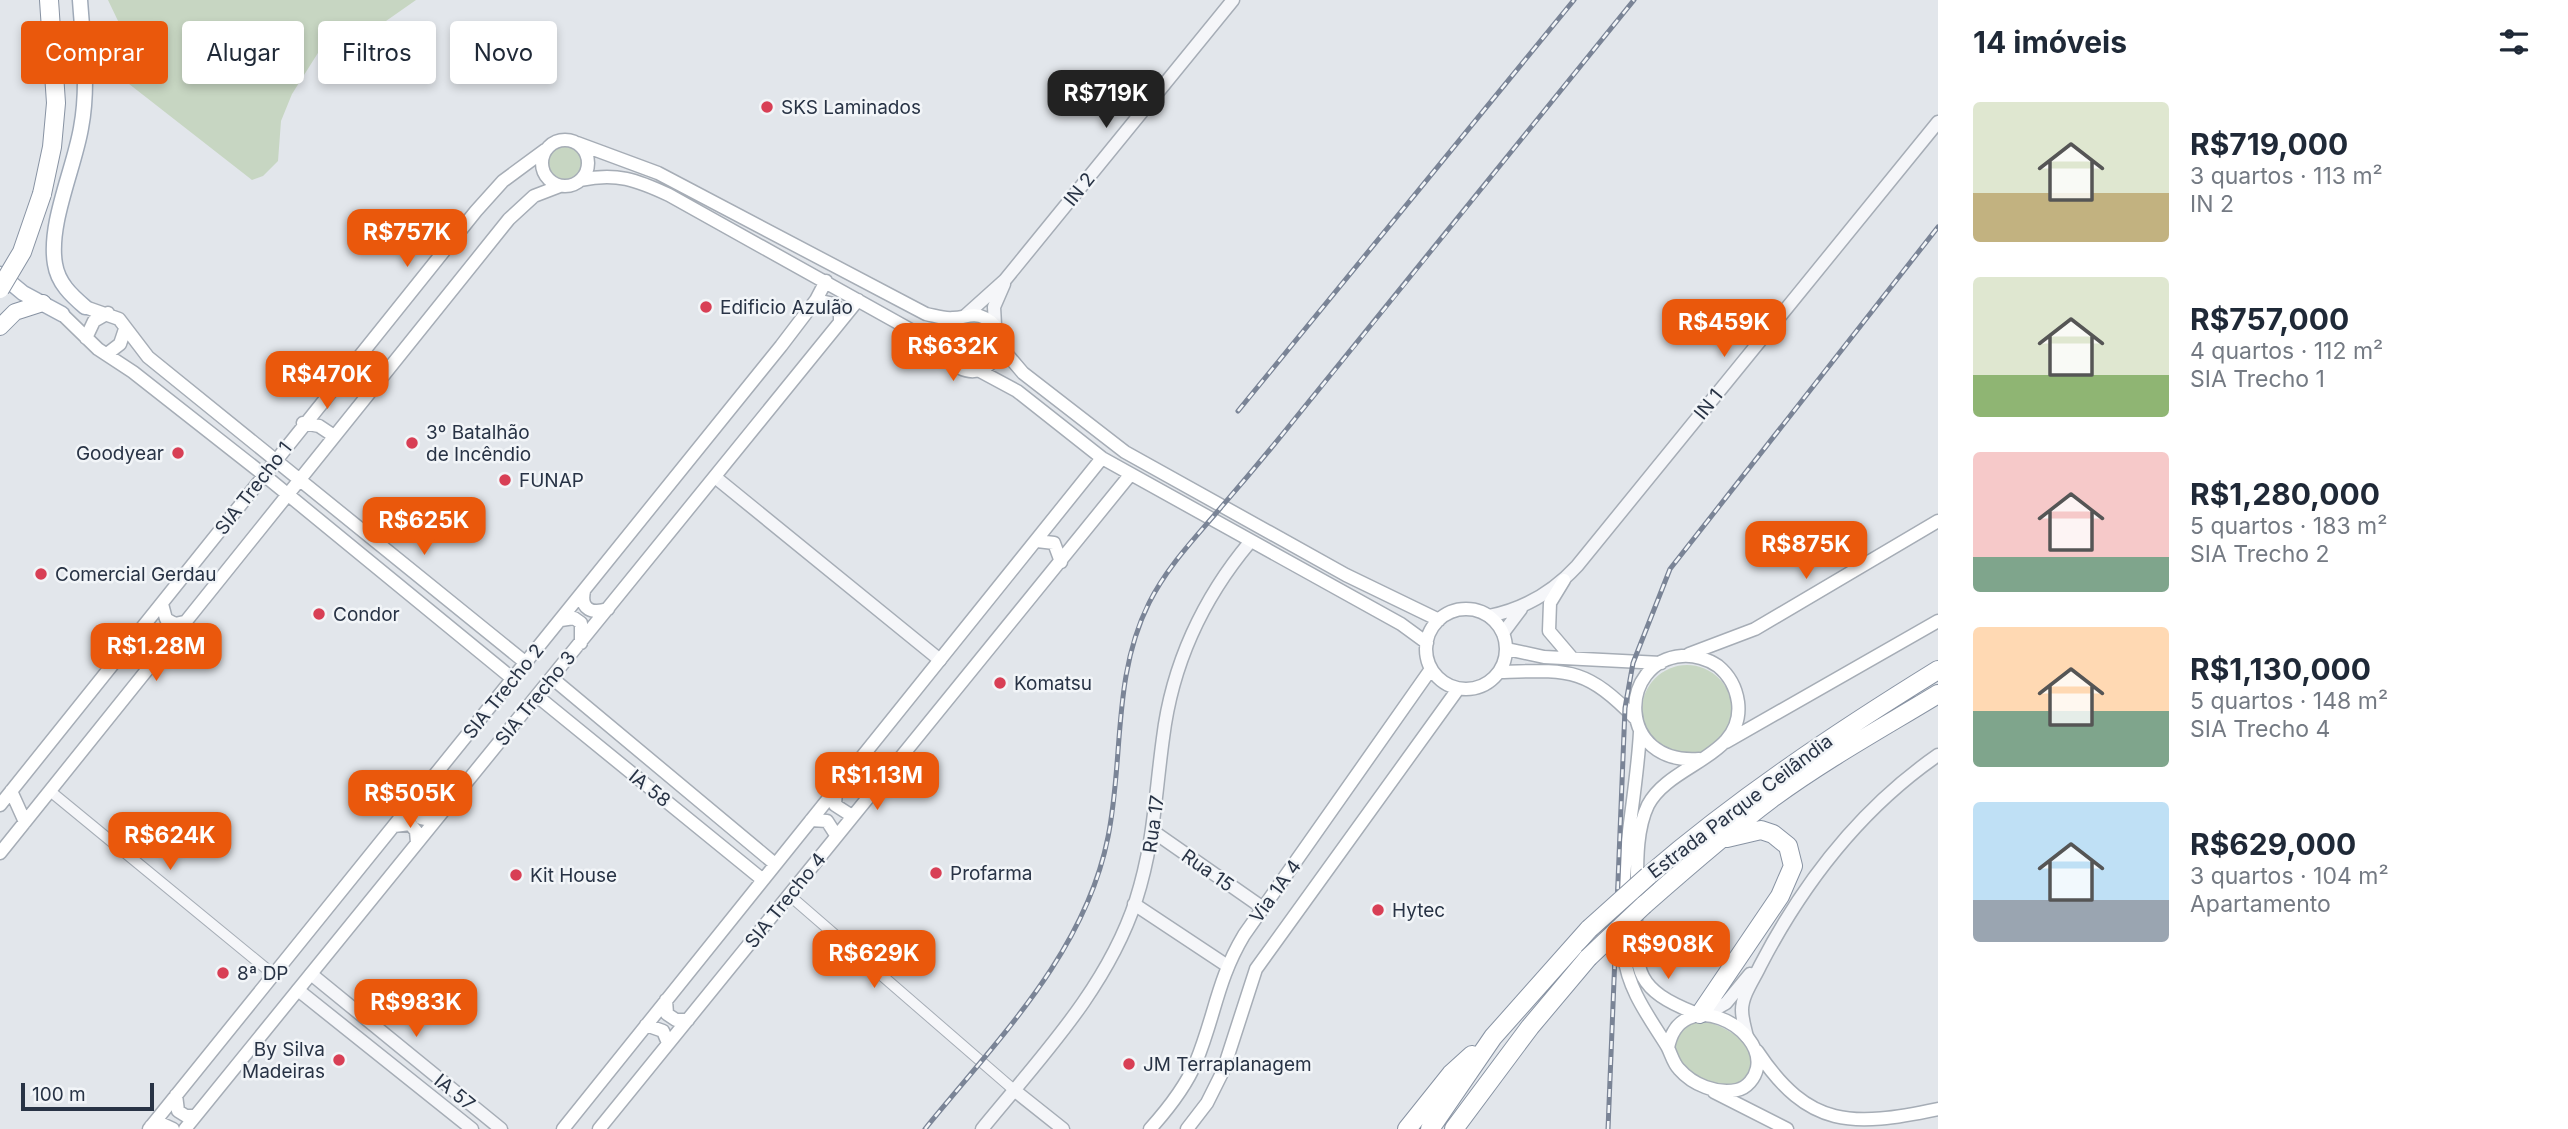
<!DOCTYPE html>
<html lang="pt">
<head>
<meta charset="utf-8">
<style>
	:root { --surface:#fff; --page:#f2f2f3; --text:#1f2937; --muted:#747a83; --accent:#ea580c }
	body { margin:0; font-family:Inter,sans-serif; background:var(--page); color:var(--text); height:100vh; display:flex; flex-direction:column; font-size:26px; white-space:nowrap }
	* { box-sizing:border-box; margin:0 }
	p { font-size:23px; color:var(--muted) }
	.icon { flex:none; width:38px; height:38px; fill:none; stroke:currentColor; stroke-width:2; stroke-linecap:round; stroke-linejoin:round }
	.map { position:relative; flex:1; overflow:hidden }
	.details { display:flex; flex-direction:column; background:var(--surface); width:630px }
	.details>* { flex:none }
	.hud { position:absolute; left:21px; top:21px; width:665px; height:63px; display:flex; gap:14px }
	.scale { position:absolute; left:21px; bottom:18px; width:133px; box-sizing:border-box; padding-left:7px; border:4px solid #283345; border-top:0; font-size:19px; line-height:24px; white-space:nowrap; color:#283345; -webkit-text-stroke:5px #f2f5f8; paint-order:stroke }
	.price { position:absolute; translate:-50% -60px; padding:0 16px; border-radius:14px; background:var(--accent); color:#fff; font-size:23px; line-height:46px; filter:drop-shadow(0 2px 4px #0008) }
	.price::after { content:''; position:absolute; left:50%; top:42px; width:21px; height:16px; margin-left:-10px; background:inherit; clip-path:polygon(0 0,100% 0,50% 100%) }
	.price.active { background:#222; color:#fff }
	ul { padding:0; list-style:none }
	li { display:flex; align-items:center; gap:21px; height:175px; padding:0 35px }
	li span { display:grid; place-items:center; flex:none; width:196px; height:140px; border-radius:7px; color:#555 }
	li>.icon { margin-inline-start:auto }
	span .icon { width:84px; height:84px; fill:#fffc; stroke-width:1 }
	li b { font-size:30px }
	h2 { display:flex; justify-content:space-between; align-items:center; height:84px; padding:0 35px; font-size:30px }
	.tag { padding:0 24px; border-radius:7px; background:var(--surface); box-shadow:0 4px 10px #0003; font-size:24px; line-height:63px }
	.tag.active { background:var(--accent); color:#fff }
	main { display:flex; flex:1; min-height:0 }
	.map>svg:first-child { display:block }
	.green { fill:#c7d6c2 }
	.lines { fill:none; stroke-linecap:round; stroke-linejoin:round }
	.minor-casing { stroke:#a6adb6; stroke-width:12 }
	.tertiary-casing { stroke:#a6adb6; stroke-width:15 }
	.secondary-casing { stroke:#a6adb6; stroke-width:15 }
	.primary-casing { stroke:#a0aab8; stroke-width:17 }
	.trunk-casing { stroke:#8893a3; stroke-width:18 }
	.motorway-casing { stroke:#8893a3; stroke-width:20 }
	.minor { stroke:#f5f6f9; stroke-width:10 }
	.tertiary { stroke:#f5f6f9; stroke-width:12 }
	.secondary { stroke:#fff; stroke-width:12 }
	.primary { stroke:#fff; stroke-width:14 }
	.trunk { stroke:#fff; stroke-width:16 }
	.motorway { stroke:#fff; stroke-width:18 }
	.rail-casing { stroke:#7a8496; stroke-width:5 }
	.rail { stroke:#f2f5f8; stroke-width:2.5; stroke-dasharray:8; stroke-linecap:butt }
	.motorway-bridge-casing { stroke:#8893a3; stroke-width:20; stroke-linecap:butt }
	.motorway-bridge { stroke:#fff; stroke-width:18 }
	.poi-dot { fill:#d83f55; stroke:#f2f5f8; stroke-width:2.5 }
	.labels { text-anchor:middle; stroke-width:5; stroke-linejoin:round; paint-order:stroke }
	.poi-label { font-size:19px; fill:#283345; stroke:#f2f5f8; text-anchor:start }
	.street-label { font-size:19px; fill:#283345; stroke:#f2f5f8 }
</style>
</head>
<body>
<main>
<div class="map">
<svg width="1938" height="1129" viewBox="0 0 1938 1129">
	<rect width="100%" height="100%" fill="#e2e6eb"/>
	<path class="green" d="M108 0H416L366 35 335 26 292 94 281 121 278 161 263 176 252 180 115 73 119 23Z
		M548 162a17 17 0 1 1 34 0a17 17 0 1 1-34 0Z
		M952 343a21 21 0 1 1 42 0a21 21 0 1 1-42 0Z
		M1642 710a45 45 0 1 1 90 0a45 45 0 1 1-90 0Z
		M1697 1018C1725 1026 1773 1048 1743 1083 1718 1090 1662 1072 1677 1037 1680 1030 1691 1023 1697 1018Z"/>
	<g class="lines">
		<defs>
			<path id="minor" d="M50 791 274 975
				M789 895 1014 1090"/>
			<path id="tertiary" d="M966 315 1005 280 1233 0
				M995 325 994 307 1004 284
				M715 477 940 660
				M1489 616C1524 609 1553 592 1577 566L1938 122
				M1503 633 1521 609
				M1154 832 1263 908
				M1134 904 1226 965
				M311 974 501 1129
				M298 990 472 1129
				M1705 1015 1726 1003 1750 974
				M1747 1037C1745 1028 1742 1019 1742 1010 1742 995 1754 979 1760 966 1803 883 1860 809 1938 755
				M1014 1090 1063 1129
				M982 1129C1039 1059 1107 989 1136 900 1154 844 1155 796 1163 738 1172 665 1203 598 1250 542"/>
			<path id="secondary" d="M542 163a23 23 0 1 1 46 0a23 23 0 1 1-46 0Z
				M577 143 658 173 926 314C936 316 944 319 953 318 965 318 973 312 985 318 1017 334 992 384 960 368 948 362 938 347 927 339L669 195C637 180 616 172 581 180
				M816 300 834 304 840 311V322
				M85 307 119 319 148 357 526 663
				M62 314 98 349 133 372 264 475 513 679
				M86 338 94 321 108 313
				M1000 346 1023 373 1125 452 1346 575 1439 620
				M107 354 120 344 125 329
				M947 355 944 339 958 319
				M978 370 1017 391 1102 458 1401 624 1427 643
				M303 423 319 426 334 436
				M1037 541 1054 543 1061 562
				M1564 580 1550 603 1549 631 1572 658
				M584 591C580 610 592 614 608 609
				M162 604 166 619 175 624 184 622
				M1426 649a40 40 0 1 1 80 0a40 40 0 1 1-80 0Z
				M561 620 574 618 581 623V643
				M140 631 159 636 162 649
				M1507 649 1544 657 1661 663
				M1689 654 1755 629 1938 521
				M1500 672C1570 670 1585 667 1636 719
				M552 678 775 864
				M537 696 763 880
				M1640 732C1636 806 1616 880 1624 955 1628 990 1649 1017 1667 1046 1671 1053 1673 1063 1679 1069 1693 1085 1716 1094 1737 1090 1747 1088 1755 1078 1757 1068 1765 1026 1680 984 1668 1048
				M1726 742 1938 621
				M836 790 835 805 852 816
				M11 791 25 822
				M419 796 417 809 421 818 431 820 438 816
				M0 805 476 211 503 181 545 150
				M811 820 827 821 836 835
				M394 826 410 824 416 831 417 843
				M0 853 509 219 534 196 560 186
				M1637 890C1637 863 1636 830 1648 805 1670 763 1745 757 1738 702 1736 688 1729 675 1718 666 1708 659 1694 655 1682 656 1618 661 1616 765 1699 759
				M1636 908C1636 970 1632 988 1695 1013
				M666 1000 667 1014 676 1020H688
				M646 1025 663 1031 668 1043
				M1757 1051C1809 1129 1852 1127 1938 1109
				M1714 1092 1787 1129
				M176 1095 178 1111 186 1116H195
				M151 1126 160 1123 173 1129
				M149 1129 781 346 816 300 826 281
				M185 1129 858 300
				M563 1129 1102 458
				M599 1129 1130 475
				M1150 1129C1168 1109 1186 1086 1196 1062 1215 1016 1217 980 1244 935L1431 669
				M1187 1129 1207 1103 1223 1071 1256 969 1458 689"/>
			<path id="primary" d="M80 0C83 43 89 86 81 128 74 169 48 224 55 264 58 283 71 295 85 307
				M0 274 23 293 62 314"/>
			<path id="trunk" d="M0 327 15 312 43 303"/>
			<path id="motorway" d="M42 194 52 147 56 103 49 0
				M1648 876C1739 798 1836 733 1938 670
				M1644 905C1686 868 1727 832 1771 799 1824 760 1882 728 1938 694
				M1700 1014 1780 896 1793 866 1788 846 1773 834 1761 830 1727 838
				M1407 1129 1451 1074 1472 1055
				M1430 1129 1493 1037 1589 929
				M1454 1129 1530 1027 1588 958"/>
		</defs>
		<use href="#minor" class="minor-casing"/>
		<use href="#tertiary" class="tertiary-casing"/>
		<use href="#secondary" class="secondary-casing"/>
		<use href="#primary" class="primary-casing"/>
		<use href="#trunk" class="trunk-casing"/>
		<use href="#motorway" class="motorway-casing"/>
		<use href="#minor" class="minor"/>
		<use href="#tertiary" class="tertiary"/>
		<use href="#secondary" class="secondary"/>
		<use href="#primary" class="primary"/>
		<use href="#trunk" class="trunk"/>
		<use href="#motorway" class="motorway"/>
		<defs>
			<path id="rail" d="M1238 411 1574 0
				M925 1129C997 1040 1085 953 1108 837 1124 758 1112 677 1149 603 1168 565 1197 536 1223 505 1249 475 1274 445 1298 415 1411 277 1522 138 1634 0
				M1608 1129 1625 708 1633 663 1670 569 1938 227"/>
		</defs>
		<use href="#rail" class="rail-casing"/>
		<use href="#rail" class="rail"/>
		<defs>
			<path id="motorway-bridge" d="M0 289 22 252 42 194
				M1589 929 1648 876
				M1588 958 1644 905"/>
		</defs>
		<use href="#motorway-bridge" class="motorway-bridge-casing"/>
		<use href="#motorway-bridge" class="motorway-bridge"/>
	</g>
	<g class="poi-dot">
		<circle cx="767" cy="107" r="7"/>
		<circle cx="706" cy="307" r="7"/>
		<circle cx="412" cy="443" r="7"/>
		<circle cx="178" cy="453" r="7"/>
		<circle cx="505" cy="480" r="7"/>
		<circle cx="41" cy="574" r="7"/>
		<circle cx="319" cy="614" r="7"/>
		<circle cx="1000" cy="683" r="7"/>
		<circle cx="936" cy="873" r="7"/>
		<circle cx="516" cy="875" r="7"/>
		<circle cx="1378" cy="910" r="7"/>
		<circle cx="223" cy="973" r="7"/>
		<circle cx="339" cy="1060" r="7"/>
		<circle cx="1129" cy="1064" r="7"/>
	</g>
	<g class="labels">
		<g class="poi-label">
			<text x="781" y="114">SKS Laminados</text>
			<text x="720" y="314">Edificio Azulão</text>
			<text x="426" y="439">3º Batalhão<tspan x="426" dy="22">de Incêndio</tspan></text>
			<text x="164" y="460" text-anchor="end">Goodyear</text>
			<text x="519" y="487">FUNAP</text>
			<text x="55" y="581">Comercial Gerdau</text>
			<text x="333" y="621">Condor</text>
			<text x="1014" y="690">Komatsu</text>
			<text x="950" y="880">Profarma</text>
			<text x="530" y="882">Kit House</text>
			<text x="1392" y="917">Hytec</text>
			<text x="237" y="980">8ª DP</text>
			<text x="325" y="1056" text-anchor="end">By Silva<tspan x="325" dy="22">Madeiras</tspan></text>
			<text x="1143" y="1071">JM Terraplanagem</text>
		</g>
		<g class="street-label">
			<text transform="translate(1079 189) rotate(-51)" y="7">IN 2</text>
			<text transform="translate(1708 404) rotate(-51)" y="7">IN 1</text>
			<text transform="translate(253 488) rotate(-52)" y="7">SIA Trecho 1</text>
			<text transform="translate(503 691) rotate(-51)" y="7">SIA Trecho 2</text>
			<text transform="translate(535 698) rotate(-51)" y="7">SIA Trecho 3</text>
			<text transform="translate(650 788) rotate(39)" y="7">IA 58</text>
			<text transform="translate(1740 806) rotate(-37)" y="7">Estrada Parque Ceilândia</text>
			<text transform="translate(1153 824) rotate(-82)" y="7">Rua 17</text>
			<text transform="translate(1208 870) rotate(35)" y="7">Rua 15</text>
			<text transform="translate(1275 891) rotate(-54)" y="7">Via 1A 4</text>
			<text transform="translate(785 900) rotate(-51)" y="7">SIA Trecho 4</text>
			<text transform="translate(455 1092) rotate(39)" y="7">IA 57</text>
		</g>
	</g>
</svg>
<div class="scale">100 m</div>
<b class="price active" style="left:1106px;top:130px">R$719K</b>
<b class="price" style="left:407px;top:269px">R$757K</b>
<b class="price" style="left:1724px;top:359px">R$459K</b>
<b class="price" style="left:953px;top:383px">R$632K</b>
<b class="price" style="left:327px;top:411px">R$470K</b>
<b class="price" style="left:424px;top:557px">R$625K</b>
<b class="price" style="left:1806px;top:581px">R$875K</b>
<b class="price" style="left:156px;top:683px">R$1.28M</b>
<b class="price" style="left:877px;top:812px">R$1.13M</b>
<b class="price" style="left:410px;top:830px">R$505K</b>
<b class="price" style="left:170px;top:872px">R$624K</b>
<b class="price" style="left:1668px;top:981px">R$908K</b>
<b class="price" style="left:874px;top:990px">R$629K</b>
<b class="price" style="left:416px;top:1039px">R$983K</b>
<div class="hud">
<a class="tag active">Comprar</a>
<a class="tag">Alugar</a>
<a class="tag">Filtros</a>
<a class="tag">Novo</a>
</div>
</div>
<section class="details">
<h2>14 imóveis<svg class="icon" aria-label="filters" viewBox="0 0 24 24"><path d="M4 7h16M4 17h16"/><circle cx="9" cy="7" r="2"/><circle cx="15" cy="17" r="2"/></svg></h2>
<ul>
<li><span style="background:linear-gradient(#dfe7d0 65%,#c2b280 0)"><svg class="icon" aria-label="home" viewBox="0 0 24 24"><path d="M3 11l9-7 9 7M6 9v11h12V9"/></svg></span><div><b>R$719,000</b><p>3 quartos · 113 m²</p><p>IN 2</p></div></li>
<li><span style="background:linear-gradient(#dfe7d0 70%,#8fb573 0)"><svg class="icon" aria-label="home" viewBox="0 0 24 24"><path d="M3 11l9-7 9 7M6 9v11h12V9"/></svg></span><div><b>R$757,000</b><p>4 quartos · 112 m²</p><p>SIA Trecho 1</p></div></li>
<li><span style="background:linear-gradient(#f6c9c9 75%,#7fa58c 0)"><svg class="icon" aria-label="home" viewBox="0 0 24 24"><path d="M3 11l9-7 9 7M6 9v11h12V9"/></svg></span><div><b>R$1,280,000</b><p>5 quartos · 183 m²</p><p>SIA Trecho 2</p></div></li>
<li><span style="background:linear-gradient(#ffd9b3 60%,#7fa58c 0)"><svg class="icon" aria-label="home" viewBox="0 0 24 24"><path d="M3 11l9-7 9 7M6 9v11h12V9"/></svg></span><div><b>R$1,130,000</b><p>5 quartos · 148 m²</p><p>SIA Trecho 4</p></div></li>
<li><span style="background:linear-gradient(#bfe0f5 70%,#9aa5b1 0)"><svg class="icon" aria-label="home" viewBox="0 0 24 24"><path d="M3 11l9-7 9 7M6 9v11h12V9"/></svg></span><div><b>R$629,000</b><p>3 quartos · 104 m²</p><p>Apartamento</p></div></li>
</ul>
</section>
</main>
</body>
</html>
